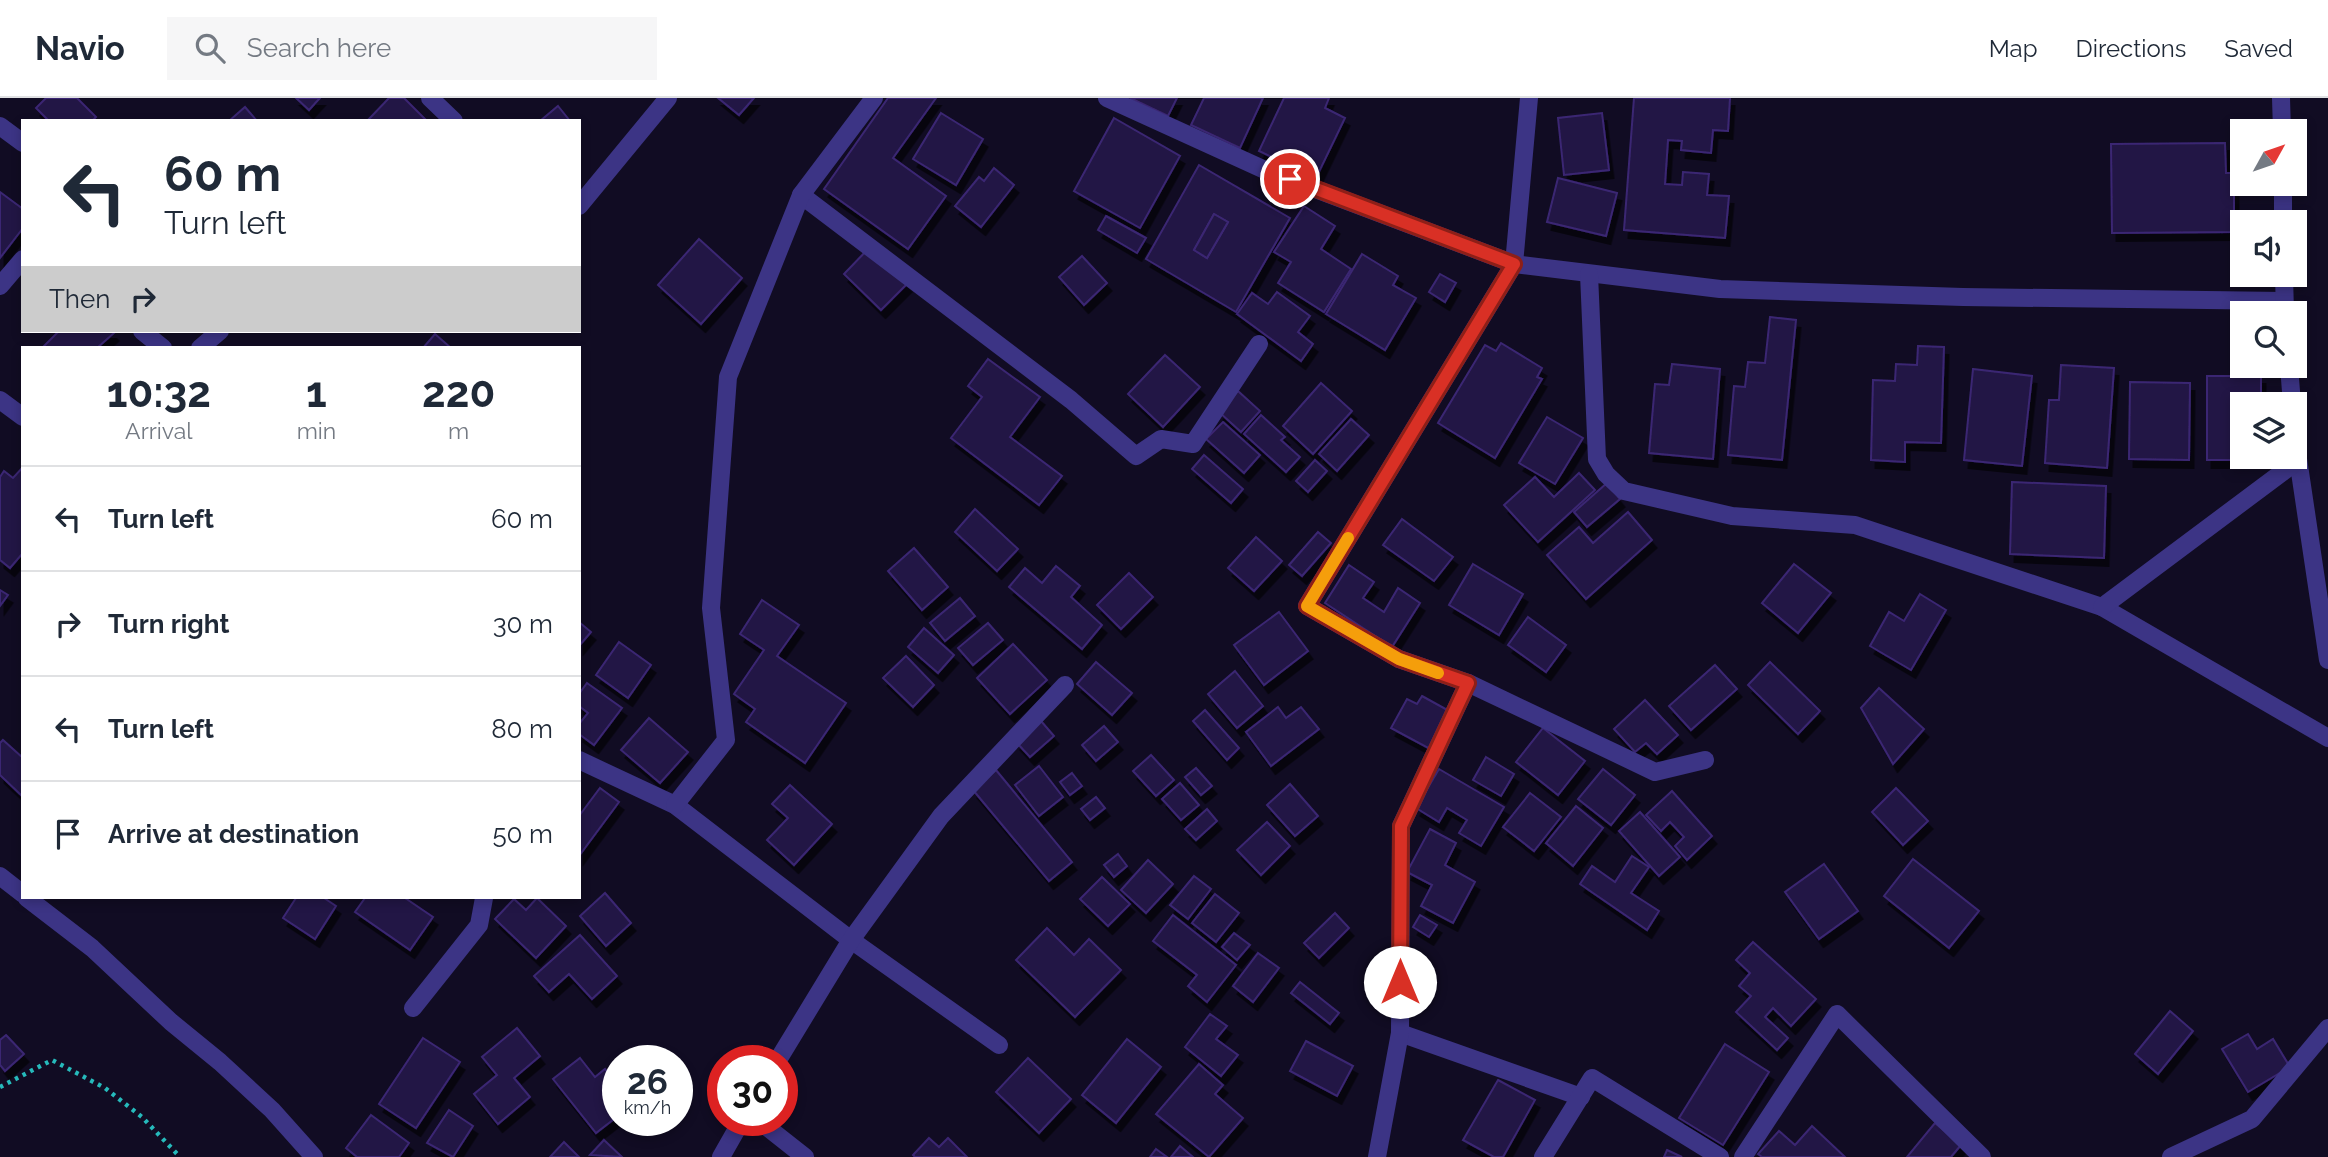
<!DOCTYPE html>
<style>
:root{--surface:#fff;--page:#f6f6f7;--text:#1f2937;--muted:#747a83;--line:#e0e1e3}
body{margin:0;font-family:Raleway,sans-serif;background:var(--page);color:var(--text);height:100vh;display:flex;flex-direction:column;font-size:26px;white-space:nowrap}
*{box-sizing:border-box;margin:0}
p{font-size:23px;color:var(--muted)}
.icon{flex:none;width:38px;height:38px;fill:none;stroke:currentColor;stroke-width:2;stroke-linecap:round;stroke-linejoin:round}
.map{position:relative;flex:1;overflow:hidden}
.panel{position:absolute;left:21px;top:248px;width:560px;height:553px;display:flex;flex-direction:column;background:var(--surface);border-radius:0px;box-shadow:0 4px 10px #0003}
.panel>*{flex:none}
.banner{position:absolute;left:21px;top:21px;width:560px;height:214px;border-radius:0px;box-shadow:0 4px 10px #0003;background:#fff;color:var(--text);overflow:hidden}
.needle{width:46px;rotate:50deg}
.tools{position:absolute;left:2230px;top:21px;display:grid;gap:14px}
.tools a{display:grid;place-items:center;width:77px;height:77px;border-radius:0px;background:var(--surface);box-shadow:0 4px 10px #0003;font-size:35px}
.speed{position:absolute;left:602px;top:947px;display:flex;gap:14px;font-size:35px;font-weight:700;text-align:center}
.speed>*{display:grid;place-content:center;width:91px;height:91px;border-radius:50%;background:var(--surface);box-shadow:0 4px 10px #0003;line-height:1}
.speed small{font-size:18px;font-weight:400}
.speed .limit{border:10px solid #d22;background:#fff;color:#111}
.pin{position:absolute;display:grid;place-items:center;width:60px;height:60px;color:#fff;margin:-30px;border:4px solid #fff;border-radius:50%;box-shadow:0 2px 7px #0007}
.me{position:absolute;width:77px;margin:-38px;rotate:0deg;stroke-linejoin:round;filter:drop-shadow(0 0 5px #0008)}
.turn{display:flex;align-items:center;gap:24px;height:147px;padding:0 28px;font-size:32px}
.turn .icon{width:91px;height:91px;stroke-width:2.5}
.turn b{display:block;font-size:49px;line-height:60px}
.then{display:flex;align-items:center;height:66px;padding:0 28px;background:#0003;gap:14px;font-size:26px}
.eta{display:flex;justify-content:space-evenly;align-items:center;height:119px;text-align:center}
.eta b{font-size:42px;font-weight:700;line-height:49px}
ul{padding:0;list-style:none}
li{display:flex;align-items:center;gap:21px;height:105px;padding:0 28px;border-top:2px solid var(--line)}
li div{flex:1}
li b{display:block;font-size:26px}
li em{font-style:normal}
header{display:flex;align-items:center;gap:42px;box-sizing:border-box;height:98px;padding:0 35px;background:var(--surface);border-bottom:2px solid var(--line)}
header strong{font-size:33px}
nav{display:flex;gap:38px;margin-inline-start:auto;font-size:24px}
.search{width:490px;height:63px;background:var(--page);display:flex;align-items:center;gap:18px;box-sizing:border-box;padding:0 24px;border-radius:0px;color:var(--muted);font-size:26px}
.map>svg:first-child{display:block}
.building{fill:#231745;stroke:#3b2773;stroke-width:2;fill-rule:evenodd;filter:url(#shadow)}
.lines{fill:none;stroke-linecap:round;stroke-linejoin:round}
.path{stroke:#26babb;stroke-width:4.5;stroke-dasharray:3.5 5;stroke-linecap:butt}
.street{stroke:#3c3485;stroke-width:18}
.route-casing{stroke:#8d1f18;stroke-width:18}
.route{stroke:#d93025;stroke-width:12}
.slow{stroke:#f59e0b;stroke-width:12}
</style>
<header>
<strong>Navio</strong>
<div class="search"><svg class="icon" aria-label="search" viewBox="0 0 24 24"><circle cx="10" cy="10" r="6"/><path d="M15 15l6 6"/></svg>Search here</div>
<nav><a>Map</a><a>Directions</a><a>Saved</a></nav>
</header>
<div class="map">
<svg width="2328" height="1059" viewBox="0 0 2328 1059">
<defs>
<filter id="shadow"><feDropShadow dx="4.5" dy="8" stdDeviation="0" flood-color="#0009"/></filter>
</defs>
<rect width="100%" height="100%" fill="#110c23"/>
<g class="building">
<polygon points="46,0 77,0 96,19 92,23 49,23 36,10"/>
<polygon points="296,0 320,0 309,12"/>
<polygon points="389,0 404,0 427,23 367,23"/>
<polygon points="718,0 754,0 739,17"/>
<polygon points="888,0 936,0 893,60 946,98 908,151 824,91"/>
<polygon points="1130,0 1177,0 1168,18"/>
<polygon points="1204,0 1263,0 1240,50 1191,27"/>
<polygon points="1284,0 1329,0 1325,10 1345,20 1316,80 1259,53"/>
<polygon points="1634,0 1730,0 1728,33 1713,32 1711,55 1681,52 1682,43 1668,42 1665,86 1682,87 1683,74 1709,76 1707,97 1729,98 1725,140 1624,132"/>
<polygon points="558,8 570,23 540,23"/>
<polygon points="245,9 257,23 229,23"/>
<polygon points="941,15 983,41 956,87 913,61"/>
<polygon points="1602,15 1609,72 1564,77 1558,20"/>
<polygon points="1114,20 1180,58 1140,130 1074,93"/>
<polygon points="2225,45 2226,75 2234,75 2234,134 2112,135 2111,46"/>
<path d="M1199,67L1290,120L1236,214L1146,161ZM1214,116L1228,124L1207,160L1194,152Z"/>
<polygon points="994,70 1014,87 981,129 955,108 979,79 984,83"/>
<polygon points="1558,80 1617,95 1606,138 1547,124"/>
<polygon points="0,94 23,111 23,130 0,160"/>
<polygon points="1304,108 1335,128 1321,151 1351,171 1324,214 1278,185 1291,164 1274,154"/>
<polygon points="1214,116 1228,124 1207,160 1194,152"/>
<polygon points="1106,118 1146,140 1137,155 1098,132"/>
<polygon points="699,141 742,180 701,226 658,187"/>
<polygon points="869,150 907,186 881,212 844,176"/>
<polygon points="1362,156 1398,178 1393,187 1416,200 1385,252 1326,216"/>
<polygon points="1082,158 1107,185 1084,207 1059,179"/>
<polygon points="1440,176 1456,185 1445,204 1429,194"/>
<polygon points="1277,194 1310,218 1298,234 1313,246 1301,263 1237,216 1252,195 1268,206"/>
<polygon points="1770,219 1796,222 1782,362 1728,357 1734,288 1745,289 1748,264 1765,265"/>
<polygon points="59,233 112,233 114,235 97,250 42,250"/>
<polygon points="435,236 451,250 423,250"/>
<polygon points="1501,245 1542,270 1537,279 1542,281 1495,360 1438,325 1485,247 1496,253"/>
<polygon points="1918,248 1944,249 1941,345 1905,344 1905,364 1871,362 1873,282 1895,283 1896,266 1917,267"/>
<polygon points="1165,257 1200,289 1163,329 1128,296"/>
<polygon points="988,261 1040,299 1010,339 1062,378 1039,407 951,340 982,299 968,288"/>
<polygon points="1672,266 1720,271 1713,361 1649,355 1655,286 1669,287"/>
<polygon points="2061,267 2114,270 2107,370 2045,365 2049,302 2059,302"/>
<polygon points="1973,271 2032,278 2022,368 1964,362"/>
<polygon points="2207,278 2261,278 2261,306 2242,306 2242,359 2261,359 2261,362 2207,362"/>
<polygon points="2130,284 2190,285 2189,362 2129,361"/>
<polygon points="1321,285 1352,313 1313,356 1283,328"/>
<polygon points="1238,293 1260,313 1241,334 1219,314"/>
<polygon points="1261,317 1285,339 1281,342 1300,359 1286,374 1244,336"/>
<polygon points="1547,319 1583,340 1555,386 1519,365"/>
<polygon points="1351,321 1369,337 1337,373 1319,356"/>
<polygon points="1223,324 1260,357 1244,375 1206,341"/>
<polygon points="1204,357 1243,391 1231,405 1192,371"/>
<polygon points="1315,362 1327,373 1308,394 1296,383"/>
<polygon points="23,369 23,455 10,470 0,462 0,379 4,373 13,380"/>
<polygon points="1579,375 1595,392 1538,444 1504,407 1535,379 1554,399"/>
<polygon points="2012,384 2106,388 2104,460 2010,456"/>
<polygon points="1607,385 1620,401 1587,429 1574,414"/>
<polygon points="975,411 1018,451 997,473 955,434"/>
<polygon points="1628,414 1652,442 1586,501 1547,457 1579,429 1593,445"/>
<polygon points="1402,421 1453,459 1434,483 1383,447"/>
<polygon points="1318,434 1331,445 1302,478 1289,467"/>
<polygon points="1256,439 1282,463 1254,493 1228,470"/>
<polygon points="914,450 948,489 922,512 888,473"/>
<polygon points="1473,466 1523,496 1499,537 1449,507"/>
<polygon points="1794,466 1831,495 1798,535 1762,505"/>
<polygon points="1349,467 1374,484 1363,500 1384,514 1398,490 1420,505 1392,549 1325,505"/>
<polygon points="1056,468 1080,488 1071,499 1102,527 1082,551 1009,489 1025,470 1042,485"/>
<polygon points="1129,475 1153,499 1121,531 1097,507"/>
<polygon points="0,492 8,497 0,508"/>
<polygon points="1920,496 1946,512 1911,572 1870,548 1889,514 1904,523"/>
<polygon points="960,500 975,518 945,543 930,525"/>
<polygon points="762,502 799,527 777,558 846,605 805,665 746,624 755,611 734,596 764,552 740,536"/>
<polygon points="1279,514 1308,553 1264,587 1234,547"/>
<polygon points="1528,519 1566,547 1546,574 1508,547"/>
<polygon points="579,524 591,534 579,548"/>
<polygon points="988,525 1003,542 973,567 958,550"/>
<polygon points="924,530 954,557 938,575 908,549"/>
<polygon points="619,544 651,567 628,600 596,577"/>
<polygon points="1013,546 1047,582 1010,616 977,580"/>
<polygon points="906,558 934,587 913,609 883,580"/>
<polygon points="1096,564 1132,595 1112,617 1077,586"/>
<polygon points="1770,564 1820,613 1798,636 1748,587"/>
<polygon points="1715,567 1737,591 1691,632 1669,608"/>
<polygon points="1235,573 1263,608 1237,630 1208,596"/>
<polygon points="587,585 622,610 594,647 579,636 579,626 588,615 579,608 579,596"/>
<polygon points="1879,590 1924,631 1893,666 1861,610"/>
<polygon points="1422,598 1451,614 1430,651 1391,630 1407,601 1417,606"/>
<polygon points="1645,602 1678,637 1657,656 1646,645 1635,654 1614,631"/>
<polygon points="1278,609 1286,620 1301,609 1319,631 1271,668 1246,634"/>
<polygon points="1205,612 1239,650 1227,662 1193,623"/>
<polygon points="649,620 688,654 660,685 621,652"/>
<polygon points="1041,623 1054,638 1030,659 1016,644"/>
<polygon points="1104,628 1118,644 1096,663 1082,647"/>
<polygon points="1543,630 1585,663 1558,697 1516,664"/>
<polygon points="3,642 23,660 23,699 0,677 0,645"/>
<polygon points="1151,657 1174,682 1156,698 1133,673"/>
<polygon points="1486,659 1514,676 1501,698 1473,682"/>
<polygon points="1039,668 1063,699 1039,718 1015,687"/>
<polygon points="1196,670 1212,688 1201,697 1185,679"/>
<polygon points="1439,671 1504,709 1481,748 1459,735 1467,722 1447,710 1439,724 1416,710"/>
<polygon points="1603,671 1635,697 1611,727 1578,701"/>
<polygon points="996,672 1072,764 1049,783 973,692"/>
<polygon points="1072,675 1082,688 1070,697 1060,684"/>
<polygon points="1180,685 1199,707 1181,722 1162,701"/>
<polygon points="1290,686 1318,718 1295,738 1267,707"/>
<polygon points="790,687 832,726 794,767 767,742 788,720 772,706"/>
<polygon points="600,690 619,704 579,758 579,718"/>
<polygon points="1896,690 1928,723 1903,747 1872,714"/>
<polygon points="1672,693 1712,738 1687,762 1675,748 1684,739 1670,724 1661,733 1646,717"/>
<polygon points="1530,695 1561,719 1534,753 1503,729"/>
<polygon points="1096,699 1105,710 1090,722 1081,711"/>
<polygon points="1576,708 1603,730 1573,768 1546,745"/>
<polygon points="1207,711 1217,723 1196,742 1185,731"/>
<polygon points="1640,714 1680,759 1659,778 1619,733"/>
<polygon points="1267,724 1290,748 1261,777 1237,752"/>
<polygon points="1430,731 1456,745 1445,767 1475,784 1453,825 1421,808 1432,787 1407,774"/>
<polygon points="1118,756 1127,768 1114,779 1104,767"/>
<polygon points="1632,758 1649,769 1631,795 1659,813 1647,832 1580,786 1592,768 1615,784"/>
<polygon points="1913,761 1979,813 1949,850 1884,798"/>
<polygon points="1148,762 1173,786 1146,815 1121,792"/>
<polygon points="1824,766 1858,813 1819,841 1785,794"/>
<polygon points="1194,778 1211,791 1188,821 1170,807"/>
<polygon points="1102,779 1130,806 1108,828 1080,801"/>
<polygon points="605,795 631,825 606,848 580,818"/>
<polygon points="1215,796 1239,815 1216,844 1192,825"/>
<polygon points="296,800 324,800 336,808 315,841 283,820"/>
<polygon points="365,800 405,800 433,819 410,852 355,814"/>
<polygon points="537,800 566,828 536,860 495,821 514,801 526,812"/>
<polygon points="1335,815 1349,830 1319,860 1304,845"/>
<polygon points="1173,817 1236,867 1207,904 1188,888 1197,877 1153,843"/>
<polygon points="1420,817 1437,827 1429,839 1413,829"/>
<polygon points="1047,830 1074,857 1089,841 1121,872 1075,919 1016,862"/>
<polygon points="1234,835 1250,847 1237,862 1222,849"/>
<polygon points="580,837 617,878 592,901 569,876 549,894 534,878"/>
<polygon points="1753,844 1816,901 1791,928 1773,910 1765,919 1788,940 1777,952 1736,914 1751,898 1739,888 1750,875 1736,862"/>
<polygon points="1258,855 1279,870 1253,904 1233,888"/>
<polygon points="1300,884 1339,915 1330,926 1291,895"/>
<polygon points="2170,913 2193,933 2158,976 2135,956"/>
<polygon points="1210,916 1227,928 1216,941 1238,957 1221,978 1185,949"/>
<polygon points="517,930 540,958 514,980 530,999 498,1026 474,996 497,977 482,959"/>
<polygon points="2248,936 2257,951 2273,941 2290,969 2248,994 2222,951"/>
<polygon points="6,937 24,956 5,973 0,967 0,942"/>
<polygon points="423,940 460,964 416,1030 379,1006"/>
<polygon points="1127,941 1161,969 1116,1025 1082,997"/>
<polygon points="1306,943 1353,968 1337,998 1290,973"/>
<polygon points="1725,946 1769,974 1723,1047 1679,1020"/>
<polygon points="580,960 595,979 605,971 618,987 618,1018 596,1035 553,981"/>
<polygon points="1028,960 1071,1001 1039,1035 996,994"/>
<polygon points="1199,966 1223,987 1215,996 1243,1020 1209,1059 1156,1016"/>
<polygon points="1498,982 1535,1002 1503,1059 1494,1059 1463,1042"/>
<polygon points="449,1012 473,1028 453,1059 427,1045"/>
<polygon points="371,1017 409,1045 399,1059 357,1059 346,1050"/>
<polygon points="1935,1025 1961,1047 1951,1059 1907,1059"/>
<polygon points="1812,1028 1845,1059 1762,1059 1758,1056 1779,1033 1795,1047"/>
<polygon points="929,1040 939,1049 948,1040 967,1059 915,1059 913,1057"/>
<polygon points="604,1042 622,1059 590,1057"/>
<polygon points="564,1044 579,1059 550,1059"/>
<polygon points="1180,1048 1193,1059 1171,1059"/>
<polygon points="1156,1051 1167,1059 1150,1059"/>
<polygon points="1667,1052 1682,1059 1664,1059"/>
</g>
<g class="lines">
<polyline class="path" points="0,989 52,962 105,990 142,1019 180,1059"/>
<g class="street">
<polyline points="430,0 454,23"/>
<polyline points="1107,0 1265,72 1514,166 1720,191 1963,199 2284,203"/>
<polyline points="2281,0 2282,33"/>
<polyline points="0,28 23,45"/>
<polyline points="2283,86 2283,124"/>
<polyline points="801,97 1071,302 1136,358 1161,341 1193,346 1259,246"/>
<polyline points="579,108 668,0"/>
<polyline points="1589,176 1597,361 1606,376 1624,393 1732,418 1855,427 2102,509 2328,640"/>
<polyline points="2284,177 2285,215"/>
<polyline points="0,188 23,161"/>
<polyline points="142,233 163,250"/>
<polyline points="200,250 220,233"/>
<polyline points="2289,268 2292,306"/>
<polyline points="0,302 23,319"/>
<polyline points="2294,334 2328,562"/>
<polyline points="2102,509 2296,364"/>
<polyline points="1468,585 1655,674 1705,662"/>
<polyline points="579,662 675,707 851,842 999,947"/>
<polyline points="675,707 726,642 711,510 728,279 801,97 874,0"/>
<polyline points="0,778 23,796"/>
<polyline points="27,800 92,850 171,924 220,964 272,1012 314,1059"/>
<polyline points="413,910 479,827 484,800"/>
<polyline points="1400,935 1581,999"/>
<polyline points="778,962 851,842 941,718 1065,587"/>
<polyline points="758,1022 805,1059"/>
<polyline points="721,1059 742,1022"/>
<polyline points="1377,1059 1400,935 1401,728 1468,585 1399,561 1307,508 1514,166 1529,0"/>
<polyline points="1543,1059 1592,980 1720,1059"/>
<polyline points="1743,1059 1837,916 1982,1059"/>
<polyline points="2171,1059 2252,1021 2328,930"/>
</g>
</g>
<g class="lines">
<defs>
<polyline id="route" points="1290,81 1514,166 1307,508 1399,561 1468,585 1401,728 1400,884"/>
</defs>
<use href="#route" class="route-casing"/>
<use href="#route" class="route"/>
<polyline class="slow" points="1348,440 1307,508 1399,561 1438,575"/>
</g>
</svg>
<div class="tools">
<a><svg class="needle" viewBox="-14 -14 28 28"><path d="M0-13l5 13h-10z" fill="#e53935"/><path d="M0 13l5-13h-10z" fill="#747a83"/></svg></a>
<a><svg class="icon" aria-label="sound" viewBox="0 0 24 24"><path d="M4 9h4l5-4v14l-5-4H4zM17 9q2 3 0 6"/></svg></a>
<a><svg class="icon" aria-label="search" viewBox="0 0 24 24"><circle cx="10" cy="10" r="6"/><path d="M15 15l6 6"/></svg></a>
<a><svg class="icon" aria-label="layers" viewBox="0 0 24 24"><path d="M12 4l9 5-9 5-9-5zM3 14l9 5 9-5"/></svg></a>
</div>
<div class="speed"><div>26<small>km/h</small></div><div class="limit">30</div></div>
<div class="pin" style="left:1290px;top:81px;background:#d93025"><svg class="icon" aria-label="arrive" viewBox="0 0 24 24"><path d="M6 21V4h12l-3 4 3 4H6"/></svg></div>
<svg class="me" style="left:1400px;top:884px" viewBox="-20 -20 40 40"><circle r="19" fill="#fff"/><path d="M0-13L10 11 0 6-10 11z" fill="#d93025"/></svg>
<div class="banner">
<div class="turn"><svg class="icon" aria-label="left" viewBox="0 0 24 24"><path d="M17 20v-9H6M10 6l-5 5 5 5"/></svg><div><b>60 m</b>Turn left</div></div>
<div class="then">Then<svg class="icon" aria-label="right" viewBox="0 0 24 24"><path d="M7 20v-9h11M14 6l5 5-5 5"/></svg></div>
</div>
<section class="panel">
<div class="eta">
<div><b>10:32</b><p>Arrival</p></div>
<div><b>1</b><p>min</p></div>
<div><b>220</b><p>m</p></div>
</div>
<ul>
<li><svg class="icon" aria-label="left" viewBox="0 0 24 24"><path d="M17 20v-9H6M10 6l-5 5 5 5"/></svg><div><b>Turn left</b></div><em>60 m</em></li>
<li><svg class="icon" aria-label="right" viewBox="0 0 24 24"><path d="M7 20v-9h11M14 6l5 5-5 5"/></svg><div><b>Turn right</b></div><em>30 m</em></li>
<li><svg class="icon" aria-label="left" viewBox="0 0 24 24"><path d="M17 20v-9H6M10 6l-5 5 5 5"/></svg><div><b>Turn left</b></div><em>80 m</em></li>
<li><svg class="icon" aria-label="arrive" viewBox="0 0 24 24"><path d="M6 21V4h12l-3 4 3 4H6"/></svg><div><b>Arrive at destination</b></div><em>50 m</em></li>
</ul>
</section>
</div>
